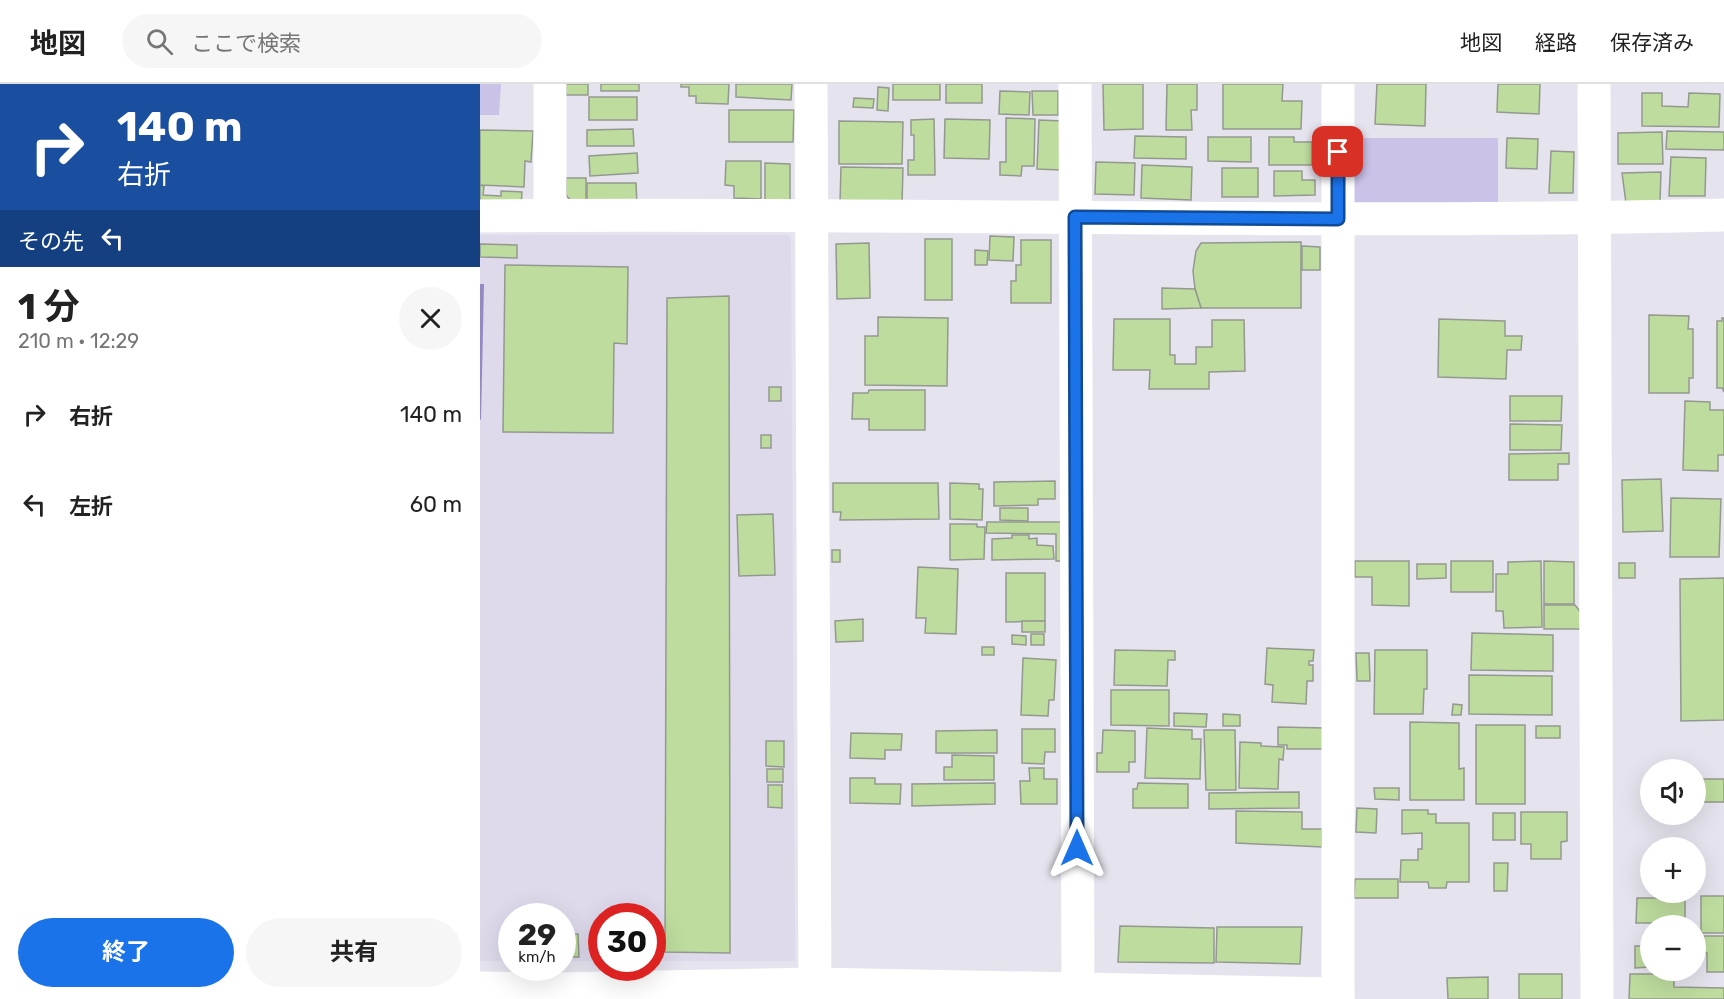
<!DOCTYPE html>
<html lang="ja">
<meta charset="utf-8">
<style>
:root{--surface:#fff;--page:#f6f6f6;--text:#222;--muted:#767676;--line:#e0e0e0;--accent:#1a73e8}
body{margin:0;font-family:Rubik,"Noto Sans JP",sans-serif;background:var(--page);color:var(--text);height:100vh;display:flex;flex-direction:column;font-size:22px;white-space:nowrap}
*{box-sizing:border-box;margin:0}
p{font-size:20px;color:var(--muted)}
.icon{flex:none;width:33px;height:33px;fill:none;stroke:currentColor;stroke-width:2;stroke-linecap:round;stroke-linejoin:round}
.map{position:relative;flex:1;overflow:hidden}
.side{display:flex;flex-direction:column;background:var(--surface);width:480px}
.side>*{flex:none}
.hud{background:#1a4fa0;color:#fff;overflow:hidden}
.controls{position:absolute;left:1160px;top:675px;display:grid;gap:12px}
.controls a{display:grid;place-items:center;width:66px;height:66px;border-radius:50%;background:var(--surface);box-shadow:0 6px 24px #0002;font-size:30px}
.speed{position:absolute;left:18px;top:819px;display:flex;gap:12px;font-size:30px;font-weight:700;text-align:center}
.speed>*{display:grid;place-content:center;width:78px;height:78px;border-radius:50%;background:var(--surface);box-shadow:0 6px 24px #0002;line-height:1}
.speed small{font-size:15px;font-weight:400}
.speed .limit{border:9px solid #d22;background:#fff;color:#111}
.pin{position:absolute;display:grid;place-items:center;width:51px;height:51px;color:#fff;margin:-26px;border-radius:12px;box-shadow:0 3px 9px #0006}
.me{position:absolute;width:66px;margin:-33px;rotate:0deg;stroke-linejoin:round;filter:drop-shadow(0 0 4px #0008)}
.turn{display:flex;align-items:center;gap:21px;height:126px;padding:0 18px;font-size:27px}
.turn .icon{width:78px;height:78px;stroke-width:2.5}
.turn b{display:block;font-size:42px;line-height:51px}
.then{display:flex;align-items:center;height:57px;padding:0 18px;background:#0003;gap:12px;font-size:22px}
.round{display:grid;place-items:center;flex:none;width:63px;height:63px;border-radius:32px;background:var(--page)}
.overview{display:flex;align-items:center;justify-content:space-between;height:102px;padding:0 18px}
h1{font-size:36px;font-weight:700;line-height:45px}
.action{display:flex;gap:12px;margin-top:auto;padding:12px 18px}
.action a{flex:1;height:69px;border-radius:36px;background:var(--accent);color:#fff;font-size:24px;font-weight:700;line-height:69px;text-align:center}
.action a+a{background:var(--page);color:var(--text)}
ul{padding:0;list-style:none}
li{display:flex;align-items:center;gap:18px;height:90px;padding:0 18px}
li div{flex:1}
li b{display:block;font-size:22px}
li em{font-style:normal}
header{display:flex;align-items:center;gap:36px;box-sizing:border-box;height:84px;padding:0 30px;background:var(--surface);border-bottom:2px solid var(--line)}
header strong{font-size:28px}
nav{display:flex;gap:33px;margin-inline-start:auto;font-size:21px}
.search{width:420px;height:54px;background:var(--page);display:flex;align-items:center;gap:15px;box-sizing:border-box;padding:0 21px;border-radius:33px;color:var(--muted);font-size:22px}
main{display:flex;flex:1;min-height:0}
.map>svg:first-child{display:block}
.built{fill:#dedaec}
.green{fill:#cbc2e8}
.water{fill:#9788c3}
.building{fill:#bedc9e;stroke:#94998f;stroke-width:1.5}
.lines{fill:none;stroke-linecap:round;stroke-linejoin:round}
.minor{stroke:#fff;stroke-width:33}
.route-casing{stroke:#114b97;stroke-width:15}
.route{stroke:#1a73e8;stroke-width:10}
</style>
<header>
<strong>地図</strong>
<div class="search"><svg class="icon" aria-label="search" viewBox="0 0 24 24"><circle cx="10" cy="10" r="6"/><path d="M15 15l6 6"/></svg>ここで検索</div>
<nav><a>地図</a><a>経路</a><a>保存済み</a></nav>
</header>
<main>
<section class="side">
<div class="hud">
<div class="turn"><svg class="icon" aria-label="right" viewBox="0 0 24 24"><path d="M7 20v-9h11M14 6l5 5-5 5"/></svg><div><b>140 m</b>右折</div></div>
<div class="then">その先<svg class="icon" aria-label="left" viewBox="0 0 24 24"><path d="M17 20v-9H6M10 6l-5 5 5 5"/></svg></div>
</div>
<div class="overview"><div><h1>1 分</h1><p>210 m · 12:29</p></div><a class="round"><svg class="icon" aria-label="close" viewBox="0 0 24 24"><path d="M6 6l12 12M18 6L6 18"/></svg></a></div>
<ul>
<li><svg class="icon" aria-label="right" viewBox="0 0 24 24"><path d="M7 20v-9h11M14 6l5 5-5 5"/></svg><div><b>右折</b></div><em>140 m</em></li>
<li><svg class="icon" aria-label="left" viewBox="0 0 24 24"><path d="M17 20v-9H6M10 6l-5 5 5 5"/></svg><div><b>左折</b></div><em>60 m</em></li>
</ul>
<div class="action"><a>終了</a><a>共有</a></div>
</section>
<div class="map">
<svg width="1244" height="915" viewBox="0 0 1244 915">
<rect width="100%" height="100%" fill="#e5e3ed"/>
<polygon class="built" points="0,151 307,151 311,155 315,877 173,877 172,832 122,832 121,877 83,877 82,832 32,832 31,877 0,877"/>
<g class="green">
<polygon points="0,0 21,0 19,31 0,31"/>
<polygon points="870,54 1018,54 1018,120 867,121"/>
</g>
<polygon class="water" points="0,200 4,200 1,336 0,335"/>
<g class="building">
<rect x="86" y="0" width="22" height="11"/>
<rect x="121" y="0" width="38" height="7"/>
<polygon points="201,0 249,0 248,20 216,19 216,12 209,12 209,3 201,3"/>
<polygon points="256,0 312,0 311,16 256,13"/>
<rect x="413" y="0" width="47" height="16"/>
<rect x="466" y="0" width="36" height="19"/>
<polygon points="623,0 663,0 663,45 624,46"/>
<polygon points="687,0 717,0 717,26 711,26 712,46 686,46"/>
<polygon points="743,0 803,0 802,17 822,17 821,45 743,45"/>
<polygon points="897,0 946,0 945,42 895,40"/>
<polygon points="1018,0 1060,0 1059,30 1017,28"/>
<polygon points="398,3 409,4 408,27 397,26"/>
<polygon points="520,7 550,8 549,31 519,30"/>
<polygon points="552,7 578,7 578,31 553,31"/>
<polygon points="1162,9 1182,9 1182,22 1208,23 1209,9 1240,10 1239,43 1162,42"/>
<rect x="109" y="13" width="48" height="23"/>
<polygon points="374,14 394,15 393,24 373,23"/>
<polygon points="249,26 314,26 313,58 249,58"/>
<polygon points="526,34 555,35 554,82 542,82 541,92 520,91 520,78 526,78"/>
<polygon points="454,35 455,91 428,91 428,76 434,76 434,51 431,51 431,36"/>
<polygon points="465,35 510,36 509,75 464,74"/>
<polygon points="559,36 583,37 581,86 557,85"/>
<polygon points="359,37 423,38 422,80 359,80"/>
<polygon points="153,45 154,62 107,62 107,46"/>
<polygon points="0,46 53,47 51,78 45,77 44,103 0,101"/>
<polygon points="1187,47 1244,48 1244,66 1186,65"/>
<polygon points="1182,48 1183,80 1138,80 1138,49"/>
<polygon points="655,52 706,53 706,75 654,74"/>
<polygon points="728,53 771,53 771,78 728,77"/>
<polygon points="789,53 814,53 814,58 832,58 832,81 789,81"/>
<polygon points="1027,54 1058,55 1057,85 1026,84"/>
<polygon points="1071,67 1094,68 1093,109 1069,109"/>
<polygon points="157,69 158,89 110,92 109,72"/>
<polygon points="1191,73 1226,74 1225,112 1189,112"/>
<polygon points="246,77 281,77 281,115 254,114 254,102 245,101"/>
<polygon points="616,78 655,79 654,111 615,110"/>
<polygon points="285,79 310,80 310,120 285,120"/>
<polygon points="662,81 712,83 711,116 661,114"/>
<polygon points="361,83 423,84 422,119 360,119"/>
<rect x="742" y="84" width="36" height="29"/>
<polygon points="794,87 822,87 822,96 835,96 835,111 794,112"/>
<polygon points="1181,88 1180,118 1146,119 1142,89"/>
<polygon points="86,94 106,94 106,120 94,120 86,111"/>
<polygon points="107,99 156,99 157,120 107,121"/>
<polygon points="0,101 4,102 3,111 21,112 21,107 42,108 41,121 0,120"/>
<polygon points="510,152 534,153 533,177 509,176"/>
<rect x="445" y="155" width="27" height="61"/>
<polygon points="541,156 571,156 571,219 531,219 531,197 536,197 536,181 541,181"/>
<polygon points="821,158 821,224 721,224 715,205 713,187 716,167 721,159"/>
<polygon points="389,159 390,214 357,215 356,160"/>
<polygon points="0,160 37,161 37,174 0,173"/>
<polygon points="822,162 840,163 840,186 822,186"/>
<polygon points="495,166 508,167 507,181 495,181"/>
<polygon points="25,181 148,183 147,260 134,259 133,349 23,348"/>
<polygon points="682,204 715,205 721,224 682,225"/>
<polygon points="249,212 250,869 185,868 187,214"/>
<polygon points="1169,231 1209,232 1208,245 1213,245 1213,294 1209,294 1209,309 1169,309"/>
<polygon points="398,233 468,234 467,302 385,301 385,252 398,252"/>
<polygon points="1242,234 1244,234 1244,308 1242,304 1237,304 1237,237 1242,237"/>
<polygon points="634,235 690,235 690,271 695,271 695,280 716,280 716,263 732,263 732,236 764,236 765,287 729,288 729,305 669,305 670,286 633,286"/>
<polygon points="959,235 1025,237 1025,252 1042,252 1041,266 1027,266 1026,295 958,293"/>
<rect x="289" y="303" width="12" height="14"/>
<polygon points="389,306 445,306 445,346 389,346 389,335 372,335 373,309 388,309"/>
<polygon points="1030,312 1082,312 1081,337 1030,337"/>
<polygon points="1205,317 1230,318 1230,326 1244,326 1244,371 1238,371 1238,387 1203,386"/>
<polygon points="1030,340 1082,341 1081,366 1030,366"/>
<rect x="281" y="351" width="10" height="13"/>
<polygon points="1089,369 1089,380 1078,380 1078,396 1029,396 1029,370"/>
<polygon points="1181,395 1183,447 1143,448 1142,396"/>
<polygon points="575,397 575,415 558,415 558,421 514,422 514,398"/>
<polygon points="353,399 458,399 459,435 360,436 361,428 353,428"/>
<polygon points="470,399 499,400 499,405 503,405 502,436 470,435"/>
<polygon points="1191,414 1241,415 1239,473 1190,473"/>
<polygon points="520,424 548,424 548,437 520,436"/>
<polygon points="293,430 295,491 259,492 257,431"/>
<polygon points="507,438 582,438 582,477 576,477 576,450 506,449"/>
<polygon points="470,440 497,440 497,443 505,443 504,475 470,476"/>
<polygon points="532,451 549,451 549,455 557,454 557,461 573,462 574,475 512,476 512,455 532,454"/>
<rect x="352" y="466" width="8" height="12"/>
<polygon points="875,477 929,477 929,522 892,521 892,493 875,493"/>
<rect x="971" y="477" width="42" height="31"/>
<polygon points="1061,477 1062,543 1024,544 1023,527 1016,527 1016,490 1028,490 1028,478"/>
<polygon points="1064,477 1094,478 1094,520 1064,520"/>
<rect x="1139" y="479" width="16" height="15"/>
<polygon points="937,480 966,480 966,494 937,495"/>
<polygon points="438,483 478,485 476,550 445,549 446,534 436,534"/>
<polygon points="526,489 565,489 565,537 526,538"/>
<polygon points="1244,494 1244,636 1201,637 1200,495"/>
<polygon points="1064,521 1095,521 1102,530 1102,545 1064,545"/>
<polygon points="383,535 383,557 356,558 355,537"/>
<rect x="542" y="537" width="23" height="11"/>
<polygon points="992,549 1073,551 1073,587 991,586"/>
<rect x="551" y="550" width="13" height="11"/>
<polygon points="532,551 546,552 546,561 532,560"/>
<rect x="502" y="563" width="12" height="8"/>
<polygon points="787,564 834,566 833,577 829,577 829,581 833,581 833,597 827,597 826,620 792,618 793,601 785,600"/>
<polygon points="635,566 695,567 695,576 688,576 687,602 634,601"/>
<polygon points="895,566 947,566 947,605 944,605 943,630 894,630"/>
<polygon points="876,569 889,569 890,597 877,597"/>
<polygon points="543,574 576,576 574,616 569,616 568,632 541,631"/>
<polygon points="989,591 1072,592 1072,631 989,630"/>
<polygon points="631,606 689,606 689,642 631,641"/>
<polygon points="973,620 982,621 981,631 972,631"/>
<polygon points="694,629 727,630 726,643 694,642"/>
<polygon points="743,630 760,631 760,642 743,642"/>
<polygon points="930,638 979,639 979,685 984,684 984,716 930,716"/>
<rect x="996" y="641" width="49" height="79"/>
<rect x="1056" y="642" width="24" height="12"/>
<polygon points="798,643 844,644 843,665 807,665 807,661 798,661"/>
<polygon points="667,644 712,646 712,655 721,655 720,695 665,694"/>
<polygon points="542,645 575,645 575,668 565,668 564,680 542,679"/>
<polygon points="517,646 517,669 456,669 456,647"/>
<polygon points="623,646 655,647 655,678 649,678 649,688 617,688 617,669 622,669"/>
<polygon points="724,646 755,646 756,706 726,706"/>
<polygon points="371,649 422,650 421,666 405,666 405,675 370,674"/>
<polygon points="286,657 304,657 304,683 286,682"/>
<polygon points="760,658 781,659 781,662 804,663 803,676 799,675 798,705 759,704"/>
<polygon points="472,671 514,672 514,696 464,696 464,683 472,683"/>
<polygon points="549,684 564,684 564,695 577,695 577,720 541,720 540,697 550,697"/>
<rect x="287" y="685" width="16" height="13"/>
<polygon points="370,694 395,694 395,700 421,700 420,720 370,719"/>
<rect x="1215" y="695" width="29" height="23"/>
<polygon points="515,699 515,720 432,722 432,700"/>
<polygon points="658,699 708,700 708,724 653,724 653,705 657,705"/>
<polygon points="288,701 302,701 302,724 288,723"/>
<polygon points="894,704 919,704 919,716 895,715"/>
<polygon points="819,708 819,724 729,725 729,709"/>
<polygon points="877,724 897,725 896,749 876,748"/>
<polygon points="922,726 948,726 948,730 956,730 956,739 989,739 989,798 967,798 966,804 949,804 948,798 920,798 921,776 938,776 938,765 942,765 942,749 922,750"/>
<polygon points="756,727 822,728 822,745 842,745 842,763 756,759"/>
<polygon points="1041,728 1087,728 1087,757 1081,758 1081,775 1051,775 1051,760 1041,760"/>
<rect x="1013" y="729" width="22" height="27"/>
<polygon points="1014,779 1028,779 1027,807 1014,807"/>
<polygon points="875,795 918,795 918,814 874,814"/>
<rect x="1221" y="812" width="23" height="37"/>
<polygon points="1157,814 1205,814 1205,839 1156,839"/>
<polygon points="640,842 734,844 734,879 638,878"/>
<polygon points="737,843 822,843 820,880 736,878"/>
<polygon points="82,850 98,850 99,873 82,873"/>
<polygon points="1223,852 1244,852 1244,888 1227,888 1227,869 1223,869"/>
<rect x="26" y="856" width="6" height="18"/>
<polygon points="1155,862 1170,862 1170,883 1155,884"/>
<rect x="1039" y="890" width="43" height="25"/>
<polygon points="1150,890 1194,890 1194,903 1244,904 1244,915 1149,915"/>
<polygon points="1008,893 1008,915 968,915 967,894"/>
</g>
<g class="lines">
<g class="minor">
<polyline points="331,0 335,915"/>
<polyline points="595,0 598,906"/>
<polyline points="1114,0 1117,915"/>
<polyline points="70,131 70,0"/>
<path d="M0,132C415,128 829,141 1244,131"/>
<polyline points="0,904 76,905 335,900 858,910"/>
<polyline points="858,915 858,0"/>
</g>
</g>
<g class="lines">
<defs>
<polyline id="route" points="597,764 595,133 858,135 858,68"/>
</defs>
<use href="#route" class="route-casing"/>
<use href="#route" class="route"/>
</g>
</svg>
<div class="controls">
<a><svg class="icon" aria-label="sound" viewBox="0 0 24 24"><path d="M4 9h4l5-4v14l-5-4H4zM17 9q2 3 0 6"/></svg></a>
<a>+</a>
<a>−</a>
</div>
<div class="speed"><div>29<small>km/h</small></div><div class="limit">30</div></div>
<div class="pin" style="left:858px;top:68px;background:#d93025"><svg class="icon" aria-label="arrive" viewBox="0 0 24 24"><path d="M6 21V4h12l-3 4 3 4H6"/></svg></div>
<svg class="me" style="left:597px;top:764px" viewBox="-20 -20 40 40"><path d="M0-17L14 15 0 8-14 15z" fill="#1a73e8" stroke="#fff" stroke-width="4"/></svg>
</div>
</main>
